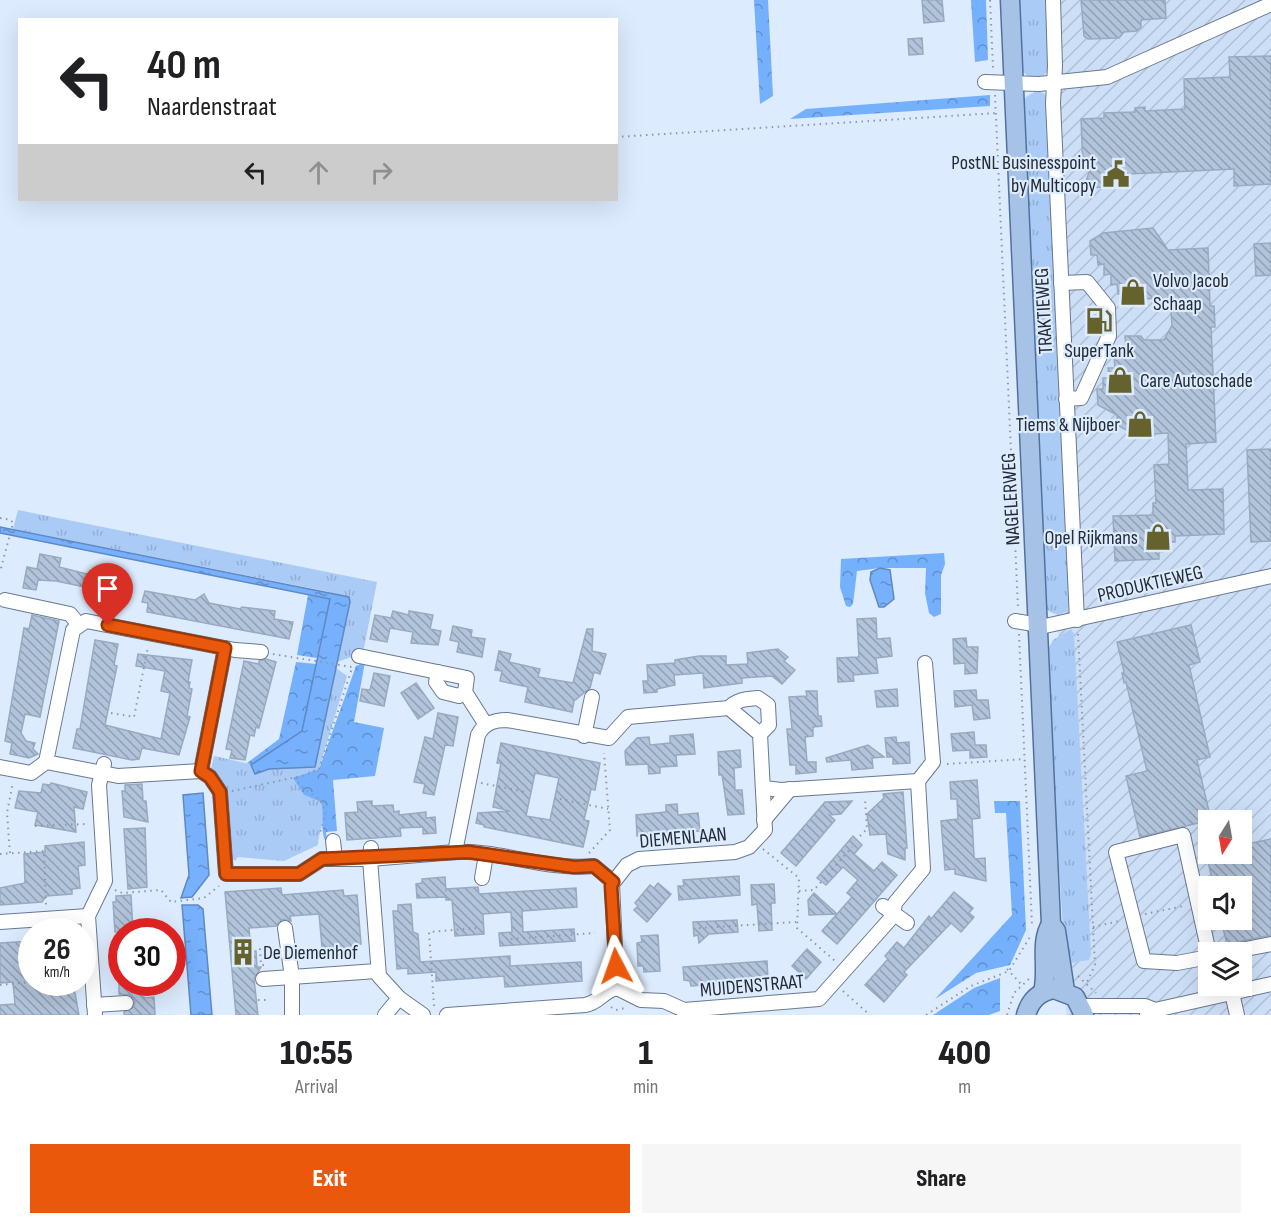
<!DOCTYPE html>
<style>
:root{--surface:#fff;--page:#f6f6f6;--text:#202124;--muted:#757577;--accent:#ea580c}
body{margin:0;font-family:"Sofia Sans Condensed",sans-serif;background:var(--page);color:var(--text);height:100vh;display:flex;flex-direction:column;font-size:22px;white-space:nowrap}
*{box-sizing:border-box;margin:0}
p{font-size:20px;color:var(--muted)}
.icon{flex:none;width:33px;height:33px;fill:none;stroke:currentColor;stroke-width:2;stroke-linecap:round;stroke-linejoin:round}
.map{position:relative;height:1015px;overflow:hidden}
.sheet{display:flex;flex-direction:column;background:var(--surface);flex:1}
.sheet>*{flex:none}
.hud{position:absolute;left:18px;top:18px;width:600px;height:183px;border-radius:0px;box-shadow:0 6px 24px #0002;background:#fff;color:var(--text);overflow:hidden}
.needle{width:39px;rotate:191deg}
.fabs{position:absolute;left:1198px;top:810px;display:grid;gap:12px}
.fabs a{display:grid;place-items:center;width:54px;height:54px;border-radius:0px;background:var(--surface);box-shadow:0 6px 24px #0002;font-size:30px}
.speed{position:absolute;left:18px;top:918px;display:flex;gap:12px;font-size:30px;font-weight:700;text-align:center}
.speed>*{display:grid;place-content:center;width:78px;height:78px;border-radius:50%;background:var(--surface);box-shadow:0 6px 24px #0002;line-height:1}
.speed small{font-size:15px;font-weight:400}
.speed .limit{border:9px solid #d22;background:#fff;color:#111}
.pin{position:absolute;display:grid;place-items:center;width:51px;height:51px;color:#fff;margin:-62px -26px;border-radius:50% 50% 50% 0;rotate:-45deg;box-shadow:0 0 6px #0007}
.pin .icon{rotate:45deg}
.me{position:absolute;width:66px;margin:-33px;rotate:356deg;stroke-linejoin:round;filter:drop-shadow(0 0 4px #0008)}
.turn{display:flex;align-items:center;gap:21px;height:126px;padding:0 30px;font-size:27px}
.turn .icon{width:78px;height:78px;stroke-width:2.5}
.turn b{display:block;font-size:42px;line-height:51px}
.lanes{display:flex;align-items:center;height:57px;padding:0 30px;background:#0003;justify-content:center;gap:30px;direction:ltr}
.lanes .off{opacity:.35}
.eta{display:flex;justify-content:space-evenly;align-items:center;height:102px;text-align:center}
.eta b{font-size:36px;font-weight:800;line-height:42px}
.primary-button{display:flex;gap:12px;margin-top:auto;padding:12px 30px}
.primary-button a{flex:1;height:69px;border-radius:0px;background:var(--accent);color:#fff;font-size:24px;font-weight:800;line-height:69px;text-align:center}
.primary-button a+a{background:var(--page);color:var(--text)}
.map>svg:first-child{display:block}
.industrial{fill:url(#industrial-furrows);fill-rule:evenodd}
.grass{fill:url(#grass-tufts)}
.forest{fill:url(#forest-crowns)}
.water{fill:url(#water-ripples);stroke:#5e89c1;stroke-width:1.5}
.building{fill:url(#building-back-hatch);stroke:#98aac0;stroke-width:1.5;fill-rule:evenodd}
.lines{fill:none;stroke-linecap:round;stroke-linejoin:round}
.minor-casing{stroke:#69798f;stroke-width:16}
.major-casing{stroke:#52729d;stroke-width:21}
.path{stroke:#8d98a7;stroke-width:2;stroke-dasharray:1.5 4.5;stroke-linecap:butt}
.minor{stroke:#fff;stroke-width:14}
.major{stroke:#a6c2e6;stroke-width:18}
.route-casing{stroke:#983908;stroke-width:15}
.route{stroke:#ea580c;stroke-width:10}
.labels{text-anchor:middle;stroke-width:4.5;stroke-linejoin:round;paint-order:stroke}
.poi-label{font-size:20px;fill:#242b34;stroke:#dcebfe;text-anchor:end}
.street-label{font-size:20px;fill:#242b34;stroke:#dcebfe}
</style>
<div class="map">
<svg width="1271" height="1015" viewBox="0 0 1271 1015">
<defs>
<pattern id="industrial-furrows" width="10" height="10" patternUnits="userSpaceOnUse" patternTransform="scale(1.5)"><rect width="10" height="10" fill="#cddff7"/><path d="M-1 1l2-2M0 10L10 0M9 11l2-2" fill="none" stroke="#b0c0d4"/></pattern>
<pattern id="grass-tufts" width="24" height="20" patternUnits="userSpaceOnUse" patternTransform="scale(1.5)"><rect width="24" height="20" fill="#aacbf6"/><path d="M3 7l-1-3M5 7V3M7 7l1-3M15 17l-1-3M17 17v-4M19 17l1-3" fill="none" stroke="#92aed4"/></pattern>
<pattern id="forest-crowns" width="20" height="18" patternUnits="userSpaceOnUse" patternTransform="scale(1.5)"><rect width="20" height="18" fill="#75b0fc"/><path d="M2 6a3 3 0 1 1 6 0M12 15a3 3 0 1 1 6 0" fill="none" stroke="#608fcd"/></pattern>
<pattern id="water-ripples" width="26" height="14" patternUnits="userSpaceOnUse" patternTransform="scale(1.5)"><rect width="26" height="14" fill="#77b1fd"/><path d="M2 4q2-2 4 0t4 0M15 11q2-2 4 0t4 0" fill="none" stroke="#6190ce"/></pattern>
<pattern id="building-back-hatch" width="6" height="6" patternUnits="userSpaceOnUse" patternTransform="scale(1.5)"><rect width="6" height="6" fill="#b2c4db"/><path d="M-1 5l2 2M0 0l6 6M5-1l2 2" fill="none" stroke="#919fb2"/></pattern>
</defs>
<rect width="100%" height="100%" fill="#dcebfe"/>
<path class="industrial" d="M1046,0H1271V1015H1066ZM1209,820H1242V854H1209ZM1209,886H1242V920H1209ZM1209,952H1242V986H1209Z"/>
<g class="grass">
<path d="M1017,0H1046L1050,66C1046,77 1040,78 1030,78L1022,71Z"/>
<polygon points="1036,91 1044,93 1047,100 1069,605 1068,611 1058,615 1050,612 1044,606 1022,105 1026,97"/>
<polygon points="18,510 377,582 363,653 337,662 350,602 330,592 13,529"/>
<polygon points="1071,629 1074,634 1091,955 1089,960 1065,964 1046,653 1053,640"/>
<path d="M336,668L347,676L319,769L304,795L321,802C327,822 319,828 318,845L284,861L238,857L235,861L229,855L225,786L211,769L214,756L250,764L256,774L268,769L315,767Z"/>
</g>
<g class="forest">
<polygon points="754,0 768,0 773,96 760,104"/>
<polygon points="971,0 986,0 988,60 975,62"/>
<polygon points="990,95 990,106 790,119 806,109"/>
<polygon points="944,553 945,564 941,575 941,614 934,617 929,613 925,593 926,568 880,568 857,571 853,604 850,607 846,606 840,587 841,559"/>
<polygon points="308,595 330,599 317,658 297,655"/>
<polygon points="296,662 316,664 302,731 251,765 247,763 279,739"/>
<path d="M365,662L354,722L384,728L375,776L333,780L337,831L326,832L327,843C319,833 325,816 321,802L304,795L293,778L319,769L356,666Z"/>
<polygon points="994,801 1020,801 1026,930 1010,965 976,973 935,999 1012,915 1006,813 995,813"/>
<polygon points="1000,978 1000,1011 989,1015 933,1015 974,988"/>
</g>
<g class="water">
<polygon points="0,527 349,597 350,602 315,767 269,769 255,774 251,765 302,731 330,599 0,533"/>
<polygon points="880,568 890,570 894,599 884,607 879,607 870,580 871,572"/>
<polygon points="203,793 209,875 192,897 181,898 189,875 183,795"/>
<polygon points="182,905 198,905 203,909 212,1015 191,1015"/>
</g>
<g class="building">
<polygon points="922,0 942,0 944,21 924,23"/>
<polygon points="1081,0 1165,0 1166,18 1141,20 1141,27 1137,31 1124,32 1119,38 1088,39 1084,36"/>
<polygon points="922,38 923,54 909,55 908,39"/>
<polygon points="1271,56 1271,184 1234,186 1234,169 1107,175 1107,187 1084,188 1090,169 1083,167 1081,119 1104,118 1104,113 1135,112 1135,108 1145,107 1145,111 1185,109 1184,79 1230,77 1229,57"/>
<polygon points="1153,228 1168,250 1208,248 1210,306 1214,306 1215,327 1211,327 1216,442 1186,444 1188,490 1223,489 1224,534 1175,536 1175,542 1166,542 1167,551 1159,552 1159,559 1115,561 1113,516 1153,515 1153,503 1156,503 1154,465 1169,464 1168,433 1136,435 1117,425 1117,415 1098,405 1097,389 1103,389 1103,378 1109,378 1108,368 1115,368 1114,357 1121,357 1120,347 1126,346 1125,336 1141,336 1144,340 1164,340 1172,325 1171,312 1162,298 1142,299 1140,304 1124,304 1124,294 1118,294 1117,284 1111,285 1111,274 1104,275 1104,264 1098,265 1097,255 1091,255 1090,241 1103,233"/>
<polygon points="1271,243 1271,275 1256,276 1254,244"/>
<polygon points="1271,449 1271,541 1251,542 1247,450"/>
<polygon points="40,554 61,558 59,567 107,579 106,586 124,590 120,607 96,602 98,592 90,588 56,581 38,580 36,590 23,588 27,567 37,569"/>
<polygon points="145,591 195,600 204,594 209,603 240,609 242,607 275,611 274,619 293,622 289,639 147,612 148,603 142,602"/>
<polygon points="393,611 409,615 409,611 433,615 430,629 441,631 438,645 411,643 413,632 390,628 387,642 370,639 375,615 391,618"/>
<polygon points="32,615 59,621 40,717 25,714 21,733 26,741 35,743 33,749 38,754 29,758 10,754 12,743 5,741 24,628 29,629"/>
<polygon points="876,618 877,639 890,638 892,656 876,658 878,673 853,675 854,681 838,682 837,658 859,657 857,619"/>
<polygon points="1191,625 1200,662 1189,665 1210,757 1197,760 1211,820 1140,837 1126,776 1147,771 1126,682 1124,683 1122,673 1124,672 1117,642"/>
<polygon points="453,626 472,630 471,637 485,639 482,657 457,652 459,642 450,640"/>
<polygon points="587,629 593,629 592,651 606,654 600,674 594,672 590,688 574,701 572,712 525,702 528,687 500,681 502,671 495,670 499,651 511,654 509,662 540,669 538,677 573,683"/>
<polygon points="966,638 967,647 978,647 977,673 965,674 965,663 954,664 953,639"/>
<polygon points="95,640 118,644 114,665 117,666 105,725 161,739 170,693 161,691 165,671 136,666 138,654 192,660 188,682 190,682 189,688 192,689 187,716 190,717 179,755 142,748 139,759 132,760 73,748 77,729 80,729"/>
<polygon points="778,649 788,657 784,661 795,670 782,684 772,676 742,678 742,683 704,688 703,673 674,675 675,685 657,689 657,692 644,693 643,681 648,681 647,665 675,663 675,660 699,656 726,656 726,665 748,664 747,653"/>
<polygon points="266,659 276,662 259,728 256,727 254,736 250,735 245,760 230,758 232,750 226,749 244,661 259,664 259,661"/>
<polygon points="374,673 390,676 384,706 360,701 362,689 370,690"/>
<polygon points="416,683 434,708 418,719 401,693"/>
<polygon points="897,689 898,706 877,707 875,691"/>
<polygon points="976,690 977,700 988,700 990,718 974,720 972,705 955,707 954,691"/>
<polygon points="806,691 817,691 818,716 821,716 822,726 813,727 813,736 805,737 807,762 816,762 816,772 796,774 796,765 790,765 787,729 792,729 789,697 807,696"/>
<polygon points="438,713 458,717 453,746 445,745 434,795 423,793 425,784 414,782 425,737 433,739"/>
<polygon points="974,732 975,745 986,745 987,757 970,758 970,750 953,751 951,734"/>
<polygon points="693,734 695,754 676,755 677,766 660,767 660,773 649,774 648,764 626,765 625,751 637,738 649,737 650,745 670,743 670,736"/>
<polygon points="896,737 897,743 909,742 910,763 893,764 893,757 887,757 885,738"/>
<path d="M501,743L600,763L595,790L591,789L588,803L584,820L589,821L583,847L484,827V825L476,823L478,813L510,811L493,807L501,763H497ZM535,773L559,778L550,820L526,816Z"/>
<polygon points="868,745 884,757 872,758 873,768 852,770 851,760 827,762 826,758"/>
<polygon points="740,750 741,767 734,768 735,790 742,790 744,814 728,815 722,775 719,775 718,752"/>
<polygon points="977,780 980,818 972,819 974,856 975,859 985,858 986,881 955,874 955,869 945,870 941,821 958,819 957,799 951,799 950,782"/>
<polygon points="51,783 87,792 83,809 74,807 76,832 35,825 38,812 15,808 19,791 41,793 43,784 50,785"/>
<polygon points="142,784 143,801 146,801 148,822 124,817 122,791 125,791 125,785"/>
<polygon points="903,792 907,848 905,848 905,860 888,854 886,834 870,835 867,814 884,798 883,794"/>
<polygon points="372,801 372,806 393,805 394,812 399,811 399,815 426,812 426,818 435,817 436,833 423,834 423,827 400,828 401,836 347,840 345,813 358,812 357,802"/>
<polygon points="852,801 841,814 829,815 835,820 796,866 781,853 825,802"/>
<polygon points="677,804 678,815 698,813 700,831 637,836 636,815 666,812 666,805"/>
<polygon points="145,828 147,887 128,889 124,829"/>
<polygon points="853,836 862,845 854,854 874,871 882,862 897,875 837,944 822,931 837,914 809,915 808,900 814,893 837,914 852,897 847,893 858,880 843,867 826,885 817,878"/>
<polygon points="1271,839 1271,935 1227,944 1221,920 1242,920 1242,886 1214,886 1206,854 1242,854 1242,845"/>
<polygon points="84,842 85,865 78,866 80,888 72,889 72,894 46,896 42,902 0,905 0,888 25,883 24,854 45,852 45,846"/>
<polygon points="739,876 740,895 679,900 678,886 684,886 683,880"/>
<polygon points="445,877 446,892 446,889 478,887 479,894 576,888 577,907 522,911 523,932 574,929 575,941 500,946 499,933 512,932 511,912 483,914 484,934 455,936 452,900 446,900 446,897 417,898 416,884 422,883 422,879"/>
<polygon points="658,883 671,894 647,922 634,910 638,906 635,903 650,885 654,888"/>
<polygon points="774,884 775,903 771,903 772,930 759,931 757,904 752,905 751,885"/>
<polygon points="281,888 282,895 343,890 344,896 357,895 361,944 358,945 358,950 330,952 330,947 322,947 319,914 290,916 291,921 283,919 276,926 249,928 251,951 256,951 257,967 261,967 254,979 258,1015 236,1015 225,892"/>
<polygon points="954,892 973,908 969,913 974,917 961,932 951,923 904,972 907,975 884,1002 865,985 888,959 885,956 897,942 904,948 929,916 931,919"/>
<polygon points="131,895 133,932 115,932 113,902 116,902 116,896"/>
<polygon points="411,904 413,932 418,934 420,962 510,956 510,966 581,962 582,981 505,987 504,976 436,981 436,972 408,974 408,968 397,969 393,911 398,911 398,905"/>
<polygon points="737,920 738,932 709,934 699,943 698,935 694,936 693,922"/>
<polygon points="658,935 660,971 644,972 643,966 638,966 637,943 642,942 641,936"/>
<polygon points="32,941 32,984 73,982 79,1015 0,1015 0,1005 15,1004 13,982 0,983 0,943"/>
<polygon points="807,949 821,962 806,979 792,966"/>
<polygon points="767,961 768,980 691,986 690,981 684,980 683,967"/>
<polygon points="119,982 143,982 144,998 154,997 155,1015 124,1015 124,1012 134,1007 135,1002 130,995 119,994"/>
</g>
<g class="lines">
<defs>
<g id="minor">
<polyline points="1053,0 1055,66 1053,103 1077,620"/>
<polyline points="985,82 1039,84 1107,77 1271,4"/>
<polyline points="1061,283 1087,282 1108,308 1109,336 1081,398 1066,399"/>
<polyline points="5,600 70,614 79,625"/>
<polyline points="1015,621 1045,626 1271,576"/>
<polyline points="359,656 467,678 465,692 486,725"/>
<polyline points="438,672 436,682 443,692 459,696 465,692"/>
<path d="M729,708C737,699 747,699 758,698L768,705L769,725L760,734"/>
<polyline points="584,736 592,697"/>
<polyline points="46,762 73,630 86,621 235,650 261,652"/>
<polyline points="0,767 31,773 46,762 118,776 201,771"/>
<polyline points="201,771 210,777 220,792 226,874 299,874 322,859 370,859 371,848"/>
<polyline points="201,771 225,648"/>
<polyline points="764,788 781,790 918,781 933,762 925,663"/>
<polyline points="764,820 790,789"/>
<polyline points="333,841 335,858"/>
<path d="M455,852C501,850 548,871 594,866L613,882"/>
<polyline points="482,878 486,855"/>
<polyline points="883,906 907,923"/>
<polyline points="0,922 88,916"/>
<polyline points="285,928 292,977 292,1015"/>
<polyline points="1230,952 1271,944"/>
<polyline points="1209,953 1183,835 1116,852 1144,961 1177,963 1209,957"/>
<polyline points="263,979 377,971"/>
<polyline points="617,988 641,1000 664,1001 684,1010 819,999 893,916 895,903 923,869 918,781"/>
<polyline points="1232,993 1237,1015"/>
<polyline points="94,1005 126,1003"/>
<polyline points="1082,1006 1145,1006 1155,1010"/>
<polyline points="95,1015 88,916 105,881 99,785 104,764"/>
<polyline points="385,1015 399,998"/>
<path d="M423,1015L399,998L379,976L370,859L455,852L478,735C484,723 494,720 507,720L609,738L628,717L729,708L760,734L765,830L749,847L735,852L639,859L627,865L612,884L617,988C604,990 599,1003 585,1005L447,1015"/>
<polyline points="1147,1015 1155,1010 1271,984"/>
</g>
<g id="major">
<polyline points="1010,0 1051,924 1056,931 1065,991"/>
<path d="M1043,992C1049,970 1039,943 1051,924"/>
<path d="M1026,1015C1030,1000 1039,992 1054,989L1075,997L1084,1015"/>
</g>
</defs>
<use href="#minor" class="minor-casing"/>
<use href="#major" class="major-casing"/>
<g class="path">
<polyline points="990,0 993,68"/>
<polyline points="995,95 1018,608"/>
<polyline points="616,137 997,113"/>
<polyline points="0,518 11,520 13,523 0,572"/>
<polyline points="1019,634 1032,925"/>
<polyline points="1078,634 1095,965 1087,982"/>
<polyline points="273,654 352,667"/>
<polyline points="111,713 134,717 148,647"/>
<polyline points="947,764 1025,759"/>
<path d="M295,777C301,793 323,794 325,812C326,821 320,827 320,835"/>
<polyline points="481,783 526,792"/>
<polyline points="232,791 306,775 319,769 352,668"/>
<polyline points="560,799 608,809"/>
<polyline points="35,826 87,824"/>
<polyline points="860,836 867,829 865,799"/>
<polyline points="763,849 799,878 797,928 835,961"/>
<polyline points="10,853 7,813 13,782"/>
<polyline points="589,853 610,830 604,753"/>
<polyline points="0,854 44,851 46,906"/>
<polyline points="115,890 122,893 161,890 171,902 204,898 219,886"/>
<polyline points="799,891 814,890 852,847"/>
<polyline points="1145,914 1184,906"/>
<polyline points="1093,927 1119,921"/>
<polyline points="699,928 796,922"/>
<polyline points="511,939 595,933"/>
<polyline points="264,965 261,965 260,949 275,948"/>
<polyline points="1007,969 1021,984"/>
<polyline points="1078,976 1096,993"/>
<polyline points="0,985 32,982"/>
<polyline points="843,991 870,1015"/>
<polyline points="258,1000 268,1000"/>
<polyline points="434,1006 429,932 477,928"/>
<polyline points="611,1007 616,1010 625,1008"/>
<polyline points="926,1015 971,986 1009,971 1030,937"/>
<polyline points="1007,1015 1014,993 1030,978"/>
</g>
<use href="#minor" class="minor"/>
<use href="#major" class="major"/>
</g>
<g class="lines">
<defs>
<polyline id="route" points="108,625 225,648 201,771 210,777 220,792 226,874 299,874 322,859 469,852 574,867 594,866 613,882 611,886 616,966"/>
</defs>
<use href="#route" class="route-casing"/>
<use href="#route" class="route"/>
</g>
<defs>
<symbol id="civic-bare" viewBox="-9 -9 18 18"><path d="M-.6-6.5H3V-4.5H.6V-3L4-1V1h2V6H-6V1h2V-1L-.6-3ZM-1.2 2.5V6h2.4V2.5Z" fill="#65622e" stroke="#dcebfe" stroke-width="2.5" paint-order="stroke"/></symbol>
<symbol id="shop-bare" viewBox="-9 -9 18 18"><path d="M-5-2.5h2.3a2.7 3.5 0 0 1 5.4 0H5L5.5 6h-11ZM-1.5-2.5h3a1.5 2.3 0 0 0-3 0Z" fill="#65622e" stroke="#dcebfe" stroke-width="2.5" paint-order="stroke"/></symbol>
<symbol id="fuel-bare" viewBox="-9 -9 18 18"><path d="M-5.5-6h7V0h2V4h1.3V-2.5L3-4.5l.8-.8L6-3V5H2.5V1h-1V6h-7ZM-4.2-4.7v3.2H.2V-4.7Z" fill="#65622e" stroke="#dcebfe" stroke-width="2.5" paint-order="stroke"/></symbol>
<symbol id="building-bare" viewBox="-9 -9 18 18"><path d="M-4-6H4V6H1V3H-1V6H-4ZM-2.5-4.3h1.7v1.8h-1.7ZM.8-4.3h1.7v1.8H.8ZM-2.5-1h1.7V.8h-1.7ZM.8-1h1.7V.8H.8Z" fill="#65622e" stroke="#dcebfe" stroke-width="2.5" paint-order="stroke"/></symbol>
</defs>
<g fill-rule="evenodd">
<use href="#civic-bare" x="1097" y="155" width="38" height="38"/>
<use href="#shop-bare" x="1114" y="273" width="38" height="38"/>
<use href="#fuel-bare" x="1080" y="302" width="38" height="38"/>
<use href="#shop-bare" x="1101" y="361" width="38" height="38"/>
<use href="#shop-bare" x="1121" y="405" width="38" height="38"/>
<use href="#shop-bare" x="1139" y="518" width="38" height="38"/>
<use href="#building-bare" x="224" y="933" width="38" height="38"/>
</g>
<g class="labels">
<g class="poi-label">
<text x="1096" y="169">PostNL Businesspoint<tspan x="1096" dy="23">by Multicopy</tspan></text>
<text x="1153" y="287" text-anchor="start">Volvo Jacob<tspan x="1153" dy="23">Schaap</tspan></text>
<text x="1099" y="357" text-anchor="middle">SuperTank</text>
<text x="1140" y="387" text-anchor="start">Care Autoschade</text>
<text x="1120" y="431">Tiems &amp; Nijboer</text>
<text x="1138" y="544">Opel Rijkmans</text>
<text x="263" y="959" text-anchor="start">De Diemenhof</text>
</g>
<g class="street-label">
<text transform="translate(1043 311) rotate(-93)" y="7">TRAKTIEWEG</text>
<text transform="translate(1010 499) rotate(-93)" y="7">NAGELERWEG</text>
<text transform="translate(1150 583) rotate(-13)" y="7">PRODUKTIEWEG</text>
<text transform="translate(683 837) rotate(-5)" y="7">DIEMENLAAN</text>
<text transform="translate(752 985) rotate(-5)" y="7">MUIDENSTRAAT</text>
</g>
</g>
</svg>
<div class="fabs">
<a><svg class="needle" viewBox="-14 -14 28 28"><path d="M0-13l5 13h-10z" fill="#e53935"/><path d="M0 13l5-13h-10z" fill="#757577"/></svg></a>
<a><svg class="icon" aria-label="sound" viewBox="0 0 24 24"><path d="M4 9h4l5-4v14l-5-4H4zM17 9q2 3 0 6"/></svg></a>
<a><svg class="icon" aria-label="layers" viewBox="0 0 24 24"><path d="M12 4l9 5-9 5-9-5zM3 14l9 5 9-5"/></svg></a>
</div>
<div class="speed"><div>26<small>km/h</small></div><div class="limit">30</div></div>
<div class="pin" style="left:108px;top:625px;background:#d93025"><svg class="icon" aria-label="arrive" viewBox="0 0 24 24"><path d="M6 21V4h12l-3 4 3 4H6"/></svg></div>
<svg class="me" style="left:616px;top:966px" viewBox="-20 -20 40 40"><path d="M0-17L14 15 0 8-14 15z" fill="#ea580c" stroke="#fff" stroke-width="4"/></svg>
<div class="hud">
<div class="turn"><svg class="icon" aria-label="left" viewBox="0 0 24 24"><path d="M17 20v-9H6M10 6l-5 5 5 5"/></svg><div><b>40 m</b>Naardenstraat</div></div>
<div class="lanes"><svg class="icon" aria-label="left" viewBox="0 0 24 24"><path d="M17 20v-9H6M10 6l-5 5 5 5"/></svg><svg class="icon off" aria-label="ahead" viewBox="0 0 24 24"><path d="M12 20V5M6 11l6-6 6 6"/></svg><svg class="icon off" aria-label="right" viewBox="0 0 24 24"><path d="M7 20v-9h11M14 6l5 5-5 5"/></svg></div>
</div>
</div>
<section class="sheet">
<div class="eta">
<div><b>10:55</b><p>Arrival</p></div>
<div><b>1</b><p>min</p></div>
<div><b>400</b><p>m</p></div>
</div>
<div class="primary-button"><a>Exit</a><a>Share</a></div>
</section>
